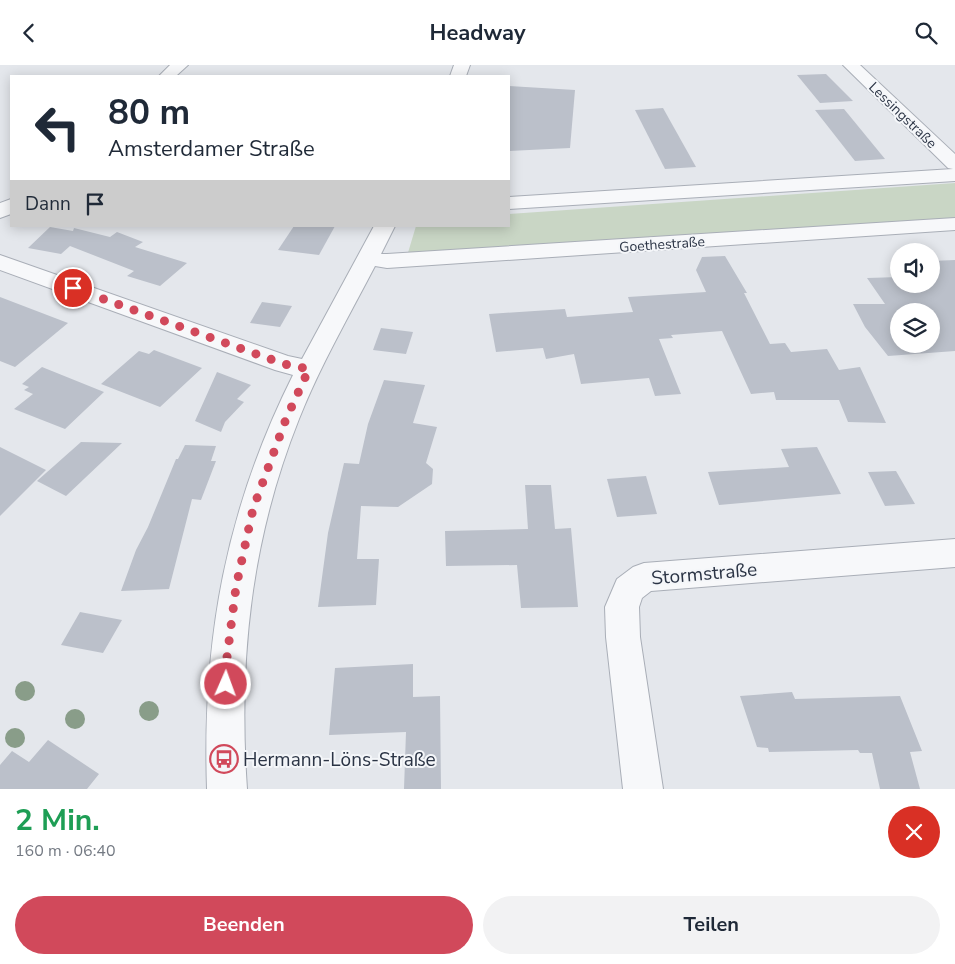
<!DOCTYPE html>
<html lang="de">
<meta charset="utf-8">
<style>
:root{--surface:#fff;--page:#f2f2f3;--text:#1f2937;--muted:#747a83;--accent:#d1495b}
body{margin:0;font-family:"Nunito Sans",sans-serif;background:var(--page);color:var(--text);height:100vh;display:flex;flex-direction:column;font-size:19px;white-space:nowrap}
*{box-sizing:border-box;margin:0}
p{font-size:16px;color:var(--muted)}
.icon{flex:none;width:28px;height:28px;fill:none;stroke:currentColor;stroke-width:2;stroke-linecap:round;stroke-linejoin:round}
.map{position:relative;height:724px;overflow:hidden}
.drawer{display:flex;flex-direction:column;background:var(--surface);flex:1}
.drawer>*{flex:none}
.top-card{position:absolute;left:10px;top:10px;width:500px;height:152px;border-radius:0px;box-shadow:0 2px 12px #0003;background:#fff;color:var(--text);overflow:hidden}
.buttons{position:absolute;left:890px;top:178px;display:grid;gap:10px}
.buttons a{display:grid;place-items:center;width:50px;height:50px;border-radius:50%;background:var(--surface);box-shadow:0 2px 12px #0003;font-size:25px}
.pin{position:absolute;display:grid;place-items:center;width:42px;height:42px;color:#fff;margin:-21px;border:2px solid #fff;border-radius:50%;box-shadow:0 1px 5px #0007}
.me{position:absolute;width:55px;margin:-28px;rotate:2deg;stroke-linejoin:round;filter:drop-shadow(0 0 4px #0008)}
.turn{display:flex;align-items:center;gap:18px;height:105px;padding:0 15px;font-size:22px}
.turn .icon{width:65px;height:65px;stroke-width:2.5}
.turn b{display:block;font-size:35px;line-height:42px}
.then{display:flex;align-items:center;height:48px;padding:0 15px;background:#0003;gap:10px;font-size:19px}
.round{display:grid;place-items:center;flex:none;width:52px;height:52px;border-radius:26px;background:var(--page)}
.head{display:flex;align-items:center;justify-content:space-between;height:85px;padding:0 15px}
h1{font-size:30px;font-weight:700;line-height:38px;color:#1e9e55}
.button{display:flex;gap:10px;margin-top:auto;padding:10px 15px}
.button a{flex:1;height:58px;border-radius:30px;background:var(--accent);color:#fff;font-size:20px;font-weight:700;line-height:58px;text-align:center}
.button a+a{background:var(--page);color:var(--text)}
header{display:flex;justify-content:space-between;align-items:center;height:65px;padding:0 15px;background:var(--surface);font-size:22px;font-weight:700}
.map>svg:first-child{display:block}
.green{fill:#c9d6c5}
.building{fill:#bbc0ca;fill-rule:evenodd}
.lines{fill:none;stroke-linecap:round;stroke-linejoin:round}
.street-casing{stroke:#a9aeb7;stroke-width:2}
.street{fill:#f7f8fa;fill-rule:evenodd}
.tree{fill:#899d89}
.route{stroke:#d1495b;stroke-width:9;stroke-dasharray:0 16.2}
.labels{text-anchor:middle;stroke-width:4;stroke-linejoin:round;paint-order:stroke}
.far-street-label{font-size:14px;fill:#2b3445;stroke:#f4f6f9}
.near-street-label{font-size:19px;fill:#2b3445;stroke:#f4f6f9}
.near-poi-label{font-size:19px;fill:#2b3445;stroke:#f4f6f9;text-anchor:start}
</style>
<header><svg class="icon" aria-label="back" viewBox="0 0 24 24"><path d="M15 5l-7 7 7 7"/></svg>Headway<svg class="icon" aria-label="search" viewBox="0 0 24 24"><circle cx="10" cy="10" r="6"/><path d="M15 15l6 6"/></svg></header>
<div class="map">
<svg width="955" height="724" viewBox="0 0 955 724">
<rect width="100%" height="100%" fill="#e4e7ec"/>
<polygon class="green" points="955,118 955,153 407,191 416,161 509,161 509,149"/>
<g class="building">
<polygon points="826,9 853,36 820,38 797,10"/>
<polygon points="509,21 575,25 570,83 509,86"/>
<polygon points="663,43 696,102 665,104 635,45"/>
<polygon points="844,44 885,94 855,96 815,45"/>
<polygon points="294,161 335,161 319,190 278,185"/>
<polygon points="50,162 73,166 74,163 110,172 117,167 143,177 135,182 187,198 160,221 127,211 134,206 70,181 61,189 28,183"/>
<polygon points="725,191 747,228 744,228 770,279 785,278 791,287 827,284 839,305 860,302 886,358 848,357 839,335 776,335 774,327 751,329 722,266 671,270 673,273 659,274 681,329 655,331 649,313 581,319 574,289 546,294 543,283 496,287 489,249 565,244 567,252 633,247 628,232 706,227 696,205 702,192"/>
<path d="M955,195V286L888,291L865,262L853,239H885L867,213L899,212V219H931V196ZM899,246H931V279H899Z"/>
<polygon points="0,232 68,258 15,302 0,296"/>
<polygon points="262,237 292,241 280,262 250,258"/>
<polygon points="381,263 413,267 406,289 373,285"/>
<polygon points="154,285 202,303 160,342 101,319 139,286 149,289"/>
<polygon points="42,302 104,327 65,364 14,344 33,329 24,325 29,322 22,319"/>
<polygon points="217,307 251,320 237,334 244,337 225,357 221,367 195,356"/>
<polygon points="384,315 425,320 413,358 437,362 426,398 433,404 432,419 398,442 361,441 357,494 379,494 376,540 318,542 328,468 344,398 359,399 368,359"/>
<polygon points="81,377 122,378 66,431 37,416"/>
<polygon points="185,380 216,381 211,396 216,396 201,435 192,434 169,524 121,526 136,485 148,462 176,394 178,394"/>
<polygon points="0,382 46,405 0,451"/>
<polygon points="817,382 841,429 719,440 708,407 789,402 781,384"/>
<polygon points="896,406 915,439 885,441 868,407"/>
<polygon points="646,411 657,449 617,452 607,414"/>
<polygon points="525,420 551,420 555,464 571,463 578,542 521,543 517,500 446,501 445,466 528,464"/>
<polygon points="80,547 122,555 103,588 61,580"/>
<polygon points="413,599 413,632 440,631 441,724 404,724 406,667 329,670 335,603"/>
<polygon points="792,627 795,634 900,631 922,686 910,687 920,724 880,724 872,688 860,688 858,685 769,687 768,683 757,682 740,631"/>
<polygon points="48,675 99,709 87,724 0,724 0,700 12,686 29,697"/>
</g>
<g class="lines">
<defs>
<g id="street">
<polygon points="170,0 188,0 176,11 159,11"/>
<polygon points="454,0 470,0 466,11 450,11"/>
<polygon points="843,0 860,0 955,89 955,116 509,144 509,132 953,104 948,103"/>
<polygon points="11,134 11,149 0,153 0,138"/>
<path d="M955,153V165L387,203L375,201C349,251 320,301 299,354C251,474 238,595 247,724H207C202,574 226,444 293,310L275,305L0,205V190L288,291L302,294L374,161H395L381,189H387Z"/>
<polygon points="955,474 955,502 651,526 642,533 639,542 640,572 663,724 623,724 606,572 605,542 617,514 633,502 644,498"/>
</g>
</defs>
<use href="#street" class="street-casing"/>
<use href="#street" class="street"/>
</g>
<g class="tree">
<circle cx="25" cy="626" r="10"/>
<circle cx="149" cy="646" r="10"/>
<circle cx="75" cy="654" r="10"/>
<circle cx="15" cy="673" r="10"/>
</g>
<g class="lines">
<polyline class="route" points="73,223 284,299 309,304 286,354 253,444 236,522 226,600 226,619"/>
</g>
<defs>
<symbol id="bus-ring" viewBox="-11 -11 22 22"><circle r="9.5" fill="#f4f6f9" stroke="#d1495b" stroke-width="1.5"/><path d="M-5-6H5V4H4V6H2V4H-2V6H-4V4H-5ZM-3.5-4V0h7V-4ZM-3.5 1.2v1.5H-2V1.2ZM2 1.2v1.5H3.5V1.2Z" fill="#d1495b"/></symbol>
</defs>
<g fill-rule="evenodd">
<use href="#bus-ring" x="208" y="678" width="32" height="32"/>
</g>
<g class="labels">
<g class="far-street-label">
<text transform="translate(903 50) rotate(44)" y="5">Lessingstraße</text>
<text transform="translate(662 179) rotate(-4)" y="5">Goethestraße</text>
</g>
<g class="near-street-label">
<text transform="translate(704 508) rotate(-5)" y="7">Stormstraße</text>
</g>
<g class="near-poi-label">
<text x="243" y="701">Hermann-Löns-Straße</text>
</g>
</g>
</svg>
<div class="buttons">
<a><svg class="icon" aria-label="sound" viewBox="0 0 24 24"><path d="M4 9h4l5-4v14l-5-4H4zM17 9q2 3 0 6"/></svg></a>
<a><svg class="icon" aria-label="layers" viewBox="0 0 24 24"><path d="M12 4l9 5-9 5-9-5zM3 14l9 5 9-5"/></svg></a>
</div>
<div class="pin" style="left:73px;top:223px;background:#d93025"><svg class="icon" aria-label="arrive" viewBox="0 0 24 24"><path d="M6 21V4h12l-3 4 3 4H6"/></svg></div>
<svg class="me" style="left:226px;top:619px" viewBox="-20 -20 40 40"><circle r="17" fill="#d1495b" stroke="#fff" stroke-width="3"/><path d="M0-11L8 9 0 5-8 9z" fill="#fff"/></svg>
<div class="top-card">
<div class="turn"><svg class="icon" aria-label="left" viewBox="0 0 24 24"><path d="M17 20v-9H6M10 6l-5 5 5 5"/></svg><div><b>80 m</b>Amsterdamer Straße</div></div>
<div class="then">Dann<svg class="icon" aria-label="arrive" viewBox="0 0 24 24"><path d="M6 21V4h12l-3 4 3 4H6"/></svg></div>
</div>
</div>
<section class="drawer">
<div class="head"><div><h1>2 Min.</h1><p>160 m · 06:40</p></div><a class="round" style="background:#d93025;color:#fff"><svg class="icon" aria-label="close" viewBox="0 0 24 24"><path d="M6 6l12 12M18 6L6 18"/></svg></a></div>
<div class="button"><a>Beenden</a><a>Teilen</a></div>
</section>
